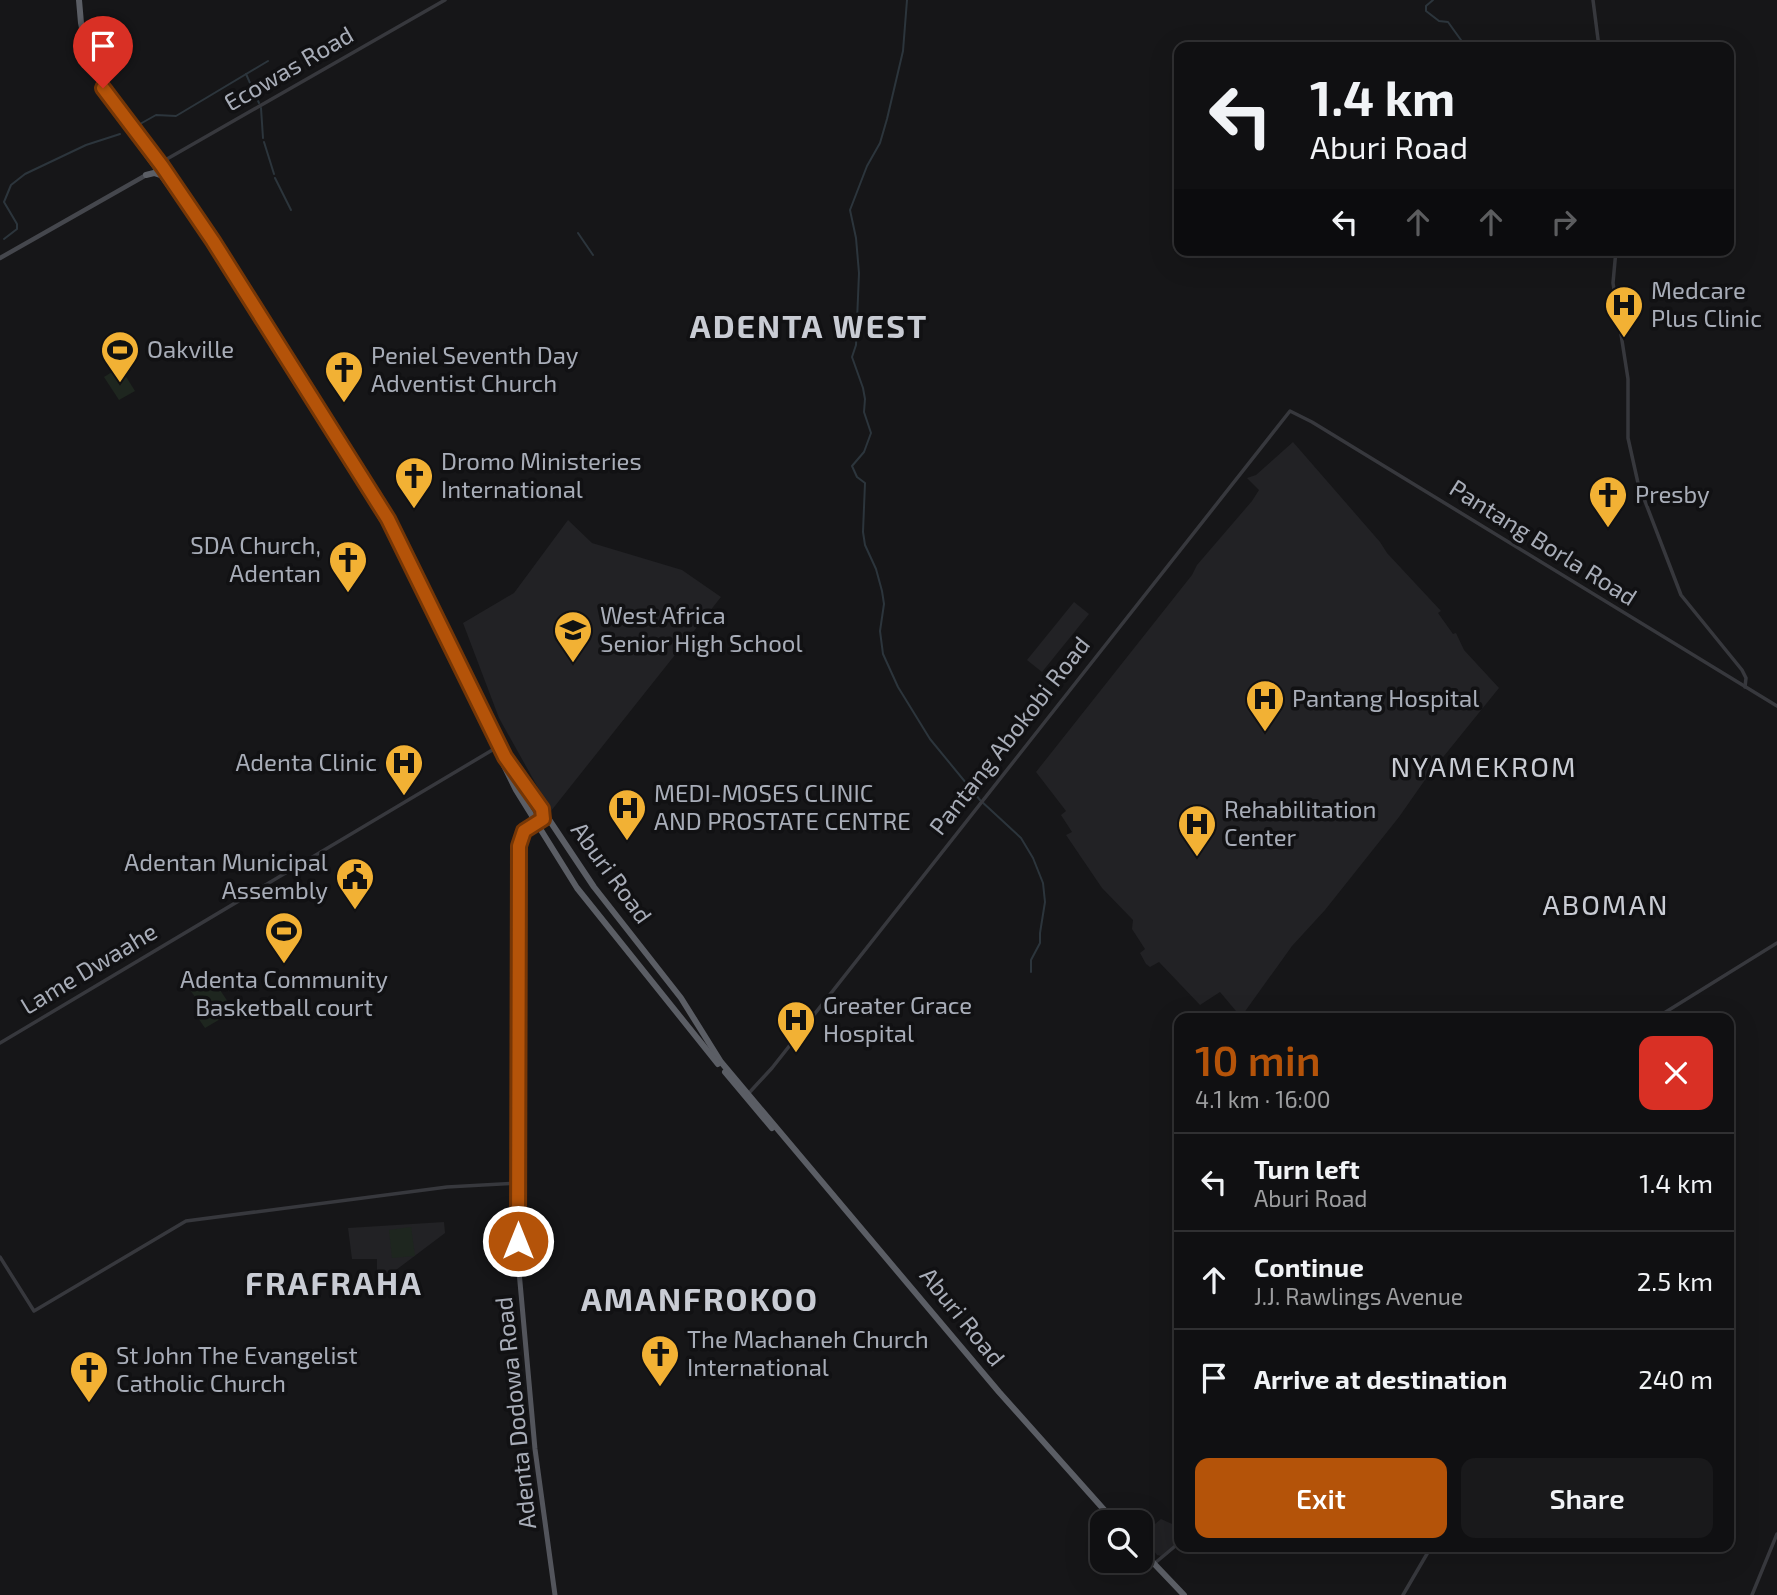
<!DOCTYPE html>
<meta charset="utf-8">
<style>
:root{--surface:#101012;--page:#19191b;--text:#f1f3f6;--muted:#9c9d9f;--line:#303032;--accent:#b45309}
body{margin:0;font-family:"Exo 2",sans-serif;background:var(--page);color:var(--text);height:100vh;display:flex;flex-direction:column;font-size:26px;white-space:nowrap}
*{box-sizing:border-box;margin:0}
p{font-size:23px;color:var(--muted)}
.icon{flex:none;width:38px;height:38px;fill:none;stroke:currentColor;stroke-width:2;stroke-linecap:round;stroke-linejoin:round}
.map{position:relative;flex:1;overflow:hidden}
.sheet{position:absolute;left:1174px;top:1013px;width:560px;height:539px;display:flex;flex-direction:column;background:var(--surface);border-radius:14px;box-shadow:0 7px 28px #0002,0 0 0 2px var(--line)}
.sheet>*{flex:none}
.banner{position:absolute;left:1174px;top:42px;width:560px;height:214px;border-radius:14px;box-shadow:0 7px 28px #0002,0 0 0 2px var(--line);background:#101012;color:var(--text);overflow:hidden}
.controls{position:absolute;left:1090px;top:1510px;display:grid;gap:14px}
.controls a{display:grid;place-items:center;width:63px;height:63px;border-radius:14px;background:var(--surface);box-shadow:0 7px 28px #0002,0 0 0 2px var(--line);font-size:35px}
.pin{position:absolute;display:grid;place-items:center;width:60px;height:60px;color:#fff;margin:-72px -30px;border-radius:50% 50% 50% 0;rotate:-45deg;box-shadow:0 0 7px #0007}
.pin .icon{rotate:45deg}
.me{position:absolute;width:77px;margin:-38px;rotate:0deg;stroke-linejoin:round;filter:drop-shadow(0 0 5px #0008)}
.turn{display:flex;align-items:center;gap:24px;height:147px;padding:0 21px;font-size:32px}
.turn .icon{width:91px;height:91px;stroke-width:2.5}
.turn b{display:block;font-size:49px;line-height:60px}
.lanes{display:flex;align-items:center;height:66px;padding:0 21px;background:#0003;justify-content:center;gap:35px;direction:ltr}
.lanes .off{opacity:.35}
.round{display:grid;place-items:center;flex:none;width:74px;height:74px;border-radius:14px;background:var(--page)}
.summary{display:flex;align-items:center;justify-content:space-between;height:119px;padding:0 21px}
h1{font-size:42px;font-weight:600;line-height:52px;color:var(--accent)}
.cta{display:flex;gap:14px;margin-top:auto;padding:14px 21px}
.cta a{flex:1;height:80px;border-radius:14px;background:var(--accent);color:#fff;font-size:28px;font-weight:600;line-height:80px;text-align:center}
.cta a+a{background:var(--page);color:var(--text)}
ul{padding:0;list-style:none}
li{display:flex;align-items:center;gap:21px;height:98px;padding:0 21px;border-top:2px solid var(--line)}
li div{flex:1}
li b{display:block;font-size:26px}
li em{font-style:normal}
.map>svg:first-child{display:block}
.built{fill:#222225}
.green{fill:#1e261f}
.lines{fill:none;stroke-linecap:round;stroke-linejoin:round}
.stream{stroke:#2c353c;stroke-width:2}
.tertiary{stroke:#37383d;stroke-width:3.5}
.secondary{stroke:#45474d;stroke-width:4.5}
.primary{stroke:#53555c;stroke-width:5}
.trunk{stroke:#5b5e65;stroke-width:6}
.route-casing{stroke:#753606;stroke-width:18}
.route{stroke:#b45309;stroke-width:12}
.labels{text-anchor:middle;stroke-width:7;stroke-linejoin:round;paint-order:stroke}
.street-label{font-size:24px;fill:#a8adb8;stroke:#111113}
.poi-label{font-size:24px;fill:#a8adb8;stroke:#111113;text-anchor:start}
.quarter-label{font-size:28px;letter-spacing:2px;fill:#c9ccd4;stroke:#111113}
.district-label{font-size:32px;font-weight:bold;letter-spacing:2px;fill:#c9ccd4;stroke:#111113}
</style>
<div class="map">
<svg width="1777" height="1595" viewBox="0 0 1777 1595">
<rect width="100%" height="100%" fill="#161618"/>
<g class="built">
<polygon points="1293,442 1380,542 1387,553 1441,611 1438,613 1453,634 1456,633 1464,650 1499,688 1427,777 1399,817 1325,910 1292,946 1241,1017 1220,992 1200,1005 1159,962 1150,967 1146,964 1140,953 1145,949 1132,929 1133,920 1102,888 1066,835 1072,832 1061,815 1066,811 1036,772 1192,575 1197,565 1252,501 1259,490 1247,478 1256,475"/>
<polygon points="568,520 592,543 682,570 721,597 551,811 499,718 463,623 514,593"/>
<polygon points="1074,602 1089,614 1042,672 1027,660"/>
<polygon points="444,1222 445,1233 392,1273 377,1273 377,1259 352,1259 348,1228"/>
<polygon points="1161,1519 1179,1527 1179,1541 1161,1556 1157,1555 1142,1535"/>
</g>
<g class="green">
<polygon points="120,367 135,391 119,400 104,377"/>
<polygon points="212,978 234,1011 205,1028 198,1018 206,1012 190,990"/>
<polygon points="411,1227 415,1256 392,1258 389,1230"/>
</g>
<g class="lines">
<g class="stream">
<polyline points="907,0 903,51 887,119 880,143 867,166 850,210 856,238 859,273 856,345 852,357 863,388 865,399 864,412 871,433 864,452 852,466 857,477 865,483 863,532 865,545 876,569 882,591 884,604 880,631 883,654 898,687 930,739 980,800 1021,838 1033,858 1043,883 1045,902 1040,933 1040,943 1031,960 1031,972"/>
<polyline points="1433,0 1426,6 1426,11 1439,21 1448,22 1466,47"/>
<polyline points="246,74 259,103"/>
<polyline points="261,108 263,138"/>
<polyline points="140,124 156,115 176,116 268,61"/>
<polyline points="264,142 274,174"/>
<polyline points="275,178 291,210"/>
<polyline points="578,233 593,255"/>
<polyline points="4,239 17,229 17,224 4,202 11,185 25,174 86,145 120,134"/>
</g>
<g class="tertiary">
<polyline points="1593,0 1599,47"/>
<polyline points="160,163 445,0"/>
<polyline points="1616,250 1613,283 1628,379 1628,438 1638,483 1681,595 1742,670 1746,678 1745,687"/>
<polyline points="1536,1018 1545,1018"/>
<polyline points="1656,1018 1777,943"/>
<polyline points="0,1043 494,749"/>
<polyline points="748,1094 772,1068 1290,411 1312,422 1777,706"/>
<polyline points="0,1257 34,1311 186,1221 447,1187 517,1183"/>
<polyline points="1155,1563 1180,1542"/>
<polyline points="1403,1595 1431,1547"/>
<polyline points="1752,1595 1777,1534"/>
</g>
<polyline class="secondary" points="0,258 148,174"/>
<polyline class="primary" points="526,829 520,837 518,888 518,1260 535,1449 555,1595"/>
<g class="trunk">
<polyline points="79,0 81,23 87,53 103,88 161,166 213,241 388,519 511,769 538,803 594,887 681,998 721,1062 999,1392 1115,1522"/>
<polyline points="128,129 187,211"/>
<polyline points="146,175 154,173 160,175"/>
<polyline points="336,444 401,551"/>
<polyline points="428,608 455,665"/>
<polyline points="466,688 516,790 577,888 718,1064"/>
<polyline points="524,831 531,823 532,817"/>
<polyline points="725,1072 772,1128"/>
<polyline points="1141,1550 1184,1595"/>
</g>
</g>
<g class="lines">
<defs>
<polyline id="route" points="103,88 162,166 213,241 388,519 505,757 542,809 543,819 524,831 519,846 518,1241"/>
</defs>
<use href="#route" class="route-casing"/>
<use href="#route" class="route"/>
</g>
<defs>
<symbol id="hospital-pin" viewBox="-11 -11 22 30"><path d="M0 17L-7.5 6A9.5 9.5 0 1 1 7.5 6Z" fill="#f2b134" stroke="#111113"/><path d="M-5-5h3v3.5h4V-5h3V5h-3V1.5h-4V5h-3Z" fill="#111"/></symbol>
<symbol id="stadium-pin" viewBox="-11 -11 22 30"><path d="M0 17L-7.5 6A9.5 9.5 0 1 1 7.5 6Z" fill="#f2b134" stroke="#111113"/><path d="M0-5a6.5 5 0 1 0 0 10a6.5 5 0 1 0 0-10ZM-3.5-1.8h7v3.6h-7Z" fill="#111"/></symbol>
<symbol id="church-pin" viewBox="-11 -11 22 30"><path d="M0 17L-7.5 6A9.5 9.5 0 1 1 7.5 6Z" fill="#f2b134" stroke="#111113"/><path d="M-1.2-6h2.4v3.5h3.3v2.4h-3.3V6h-2.4V-.1h-3.3v-2.4h3.3Z" fill="#111"/></symbol>
<symbol id="school-pin" viewBox="-11 -11 22 30"><path d="M0 17L-7.5 6A9.5 9.5 0 1 1 7.5 6Z" fill="#f2b134" stroke="#111113"/><path d="M0-5L7-2L0 1L-7-2ZM-4 1L0 2.5L4 1V4Q0 6-4 4Z" fill="#111"/></symbol>
<symbol id="civic-pin" viewBox="-11 -11 22 30"><path d="M0 17L-7.5 6A9.5 9.5 0 1 1 7.5 6Z" fill="#f2b134" stroke="#111113"/><path d="M-.6-6.5H3V-4.5H.6V-3L4-1V1h2V6H-6V1h2V-1L-.6-3ZM-1.2 2.5V6h2.4V2.5Z" fill="#111"/></symbol>
</defs>
<g fill-rule="evenodd">
<use href="#hospital-pin" x="1602" y="283" width="44" height="60"/>
<use href="#stadium-pin" x="98" y="328" width="44" height="60"/>
<use href="#church-pin" x="322" y="348" width="44" height="60"/>
<use href="#church-pin" x="392" y="454" width="44" height="60"/>
<use href="#church-pin" x="1586" y="473" width="44" height="60"/>
<use href="#church-pin" x="326" y="538" width="44" height="60"/>
<use href="#school-pin" x="551" y="608" width="44" height="60"/>
<use href="#hospital-pin" x="1243" y="677" width="44" height="60"/>
<use href="#hospital-pin" x="382" y="741" width="44" height="60"/>
<use href="#hospital-pin" x="605" y="786" width="44" height="60"/>
<use href="#hospital-pin" x="1175" y="802" width="44" height="60"/>
<use href="#civic-pin" x="333" y="855" width="44" height="60"/>
<use href="#stadium-pin" x="262" y="909" width="44" height="60"/>
<use href="#hospital-pin" x="774" y="998" width="44" height="60"/>
<use href="#church-pin" x="638" y="1332" width="44" height="60"/>
<use href="#church-pin" x="67" y="1348" width="44" height="60"/>
</g>
<g class="labels">
<g class="street-label">
<text transform="translate(289 69) rotate(-30)" y="8">Ecowas Road</text>
<text transform="translate(1543 543) rotate(32)" y="8">Pantang Borla Road</text>
<text transform="translate(1010 736) rotate(-52)" y="8">Pantang Abokobi Road</text>
<text transform="translate(611 873) rotate(54)" y="8">Aburi Road</text>
<text transform="translate(89 969) rotate(-31)" y="8">Lame Dwaahe</text>
<text transform="translate(962 1317) rotate(51)" y="8">Aburi Road</text>
<text transform="translate(516 1413) rotate(-96)" y="8">Adenta Dodowa Road</text>
</g>
<g class="poi-label">
<text x="1651" y="299">Medcare<tspan x="1651" dy="28">Plus Clinic</tspan></text>
<text x="147" y="358">Oakville</text>
<text x="371" y="364">Peniel Seventh Day<tspan x="371" dy="28">Adventist Church</tspan></text>
<text x="441" y="470">Dromo Ministeries<tspan x="441" dy="28">International</tspan></text>
<text x="1635" y="503">Presby</text>
<text x="321" y="554" text-anchor="end">SDA Church,<tspan x="321" dy="28">Adentan</tspan></text>
<text x="600" y="624">West Africa<tspan x="600" dy="28">Senior High School</tspan></text>
<text x="1292" y="707">Pantang Hospital</text>
<text x="377" y="771" text-anchor="end">Adenta Clinic</text>
<text x="654" y="802">MEDI-MOSES CLINIC<tspan x="654" dy="28">AND PROSTATE CENTRE</tspan></text>
<text x="1224" y="818">Rehabilitation<tspan x="1224" dy="28">Center</tspan></text>
<text x="328" y="871" text-anchor="end">Adentan Municipal<tspan x="328" dy="28">Assembly</tspan></text>
<text x="284" y="988" text-anchor="middle">Adenta Community<tspan x="284" dy="28">Basketball court</tspan></text>
<text x="823" y="1014">Greater Grace<tspan x="823" dy="28">Hospital</tspan></text>
<text x="687" y="1348">The Machaneh Church<tspan x="687" dy="28">International</tspan></text>
<text x="116" y="1364">St John The Evangelist<tspan x="116" dy="28">Catholic Church</tspan></text>
</g>
<g class="quarter-label">
<text x="1484" y="777">NYAMEKROM</text>
<text x="1606" y="915">ABOMAN</text>
</g>
<g class="district-label">
<text x="809" y="338">ADENTA WEST</text>
<text x="334" y="1295">FRAFRAHA</text>
<text x="700" y="1311">AMANFROKOO</text>
</g>
</g>
</svg>
<div class="controls">
<a><svg class="icon" aria-label="search" viewBox="0 0 24 24"><circle cx="10" cy="10" r="6"/><path d="M15 15l6 6"/></svg></a>
</div>
<div class="pin" style="left:103px;top:88px;background:#d93025"><svg class="icon" aria-label="arrive" viewBox="0 0 24 24"><path d="M6 21V4h12l-3 4 3 4H6"/></svg></div>
<svg class="me" style="left:518px;top:1241px" viewBox="-20 -20 40 40"><circle r="17" fill="#b45309" stroke="#fff" stroke-width="3"/><path d="M0-11L8 9 0 5-8 9z" fill="#fff"/></svg>
<div class="banner">
<div class="turn"><svg class="icon" aria-label="left" viewBox="0 0 24 24"><path d="M17 20v-9H6M10 6l-5 5 5 5"/></svg><div><b>1.4 km</b>Aburi Road</div></div>
<div class="lanes"><svg class="icon" aria-label="left" viewBox="0 0 24 24"><path d="M17 20v-9H6M10 6l-5 5 5 5"/></svg><svg class="icon off" aria-label="ahead" viewBox="0 0 24 24"><path d="M12 20V5M6 11l6-6 6 6"/></svg><svg class="icon off" aria-label="ahead" viewBox="0 0 24 24"><path d="M12 20V5M6 11l6-6 6 6"/></svg><svg class="icon off" aria-label="right" viewBox="0 0 24 24"><path d="M7 20v-9h11M14 6l5 5-5 5"/></svg></div>
</div>
<section class="sheet">
<div class="summary"><div><h1>10 min</h1><p>4.1 km · 16:00</p></div><a class="round" style="background:#d93025;color:#fff"><svg class="icon" aria-label="close" viewBox="0 0 24 24"><path d="M6 6l12 12M18 6L6 18"/></svg></a></div>
<ul>
<li><svg class="icon" aria-label="left" viewBox="0 0 24 24"><path d="M17 20v-9H6M10 6l-5 5 5 5"/></svg><div><b>Turn left</b><p>Aburi Road</p></div><em>1.4 km</em></li>
<li><svg class="icon" aria-label="ahead" viewBox="0 0 24 24"><path d="M12 20V5M6 11l6-6 6 6"/></svg><div><b>Continue</b><p>J.J. Rawlings Avenue</p></div><em>2.5 km</em></li>
<li><svg class="icon" aria-label="arrive" viewBox="0 0 24 24"><path d="M6 21V4h12l-3 4 3 4H6"/></svg><div><b>Arrive at destination</b></div><em>240 m</em></li>
</ul>
<div class="cta"><a>Exit</a><a>Share</a></div>
</section>
</div>
